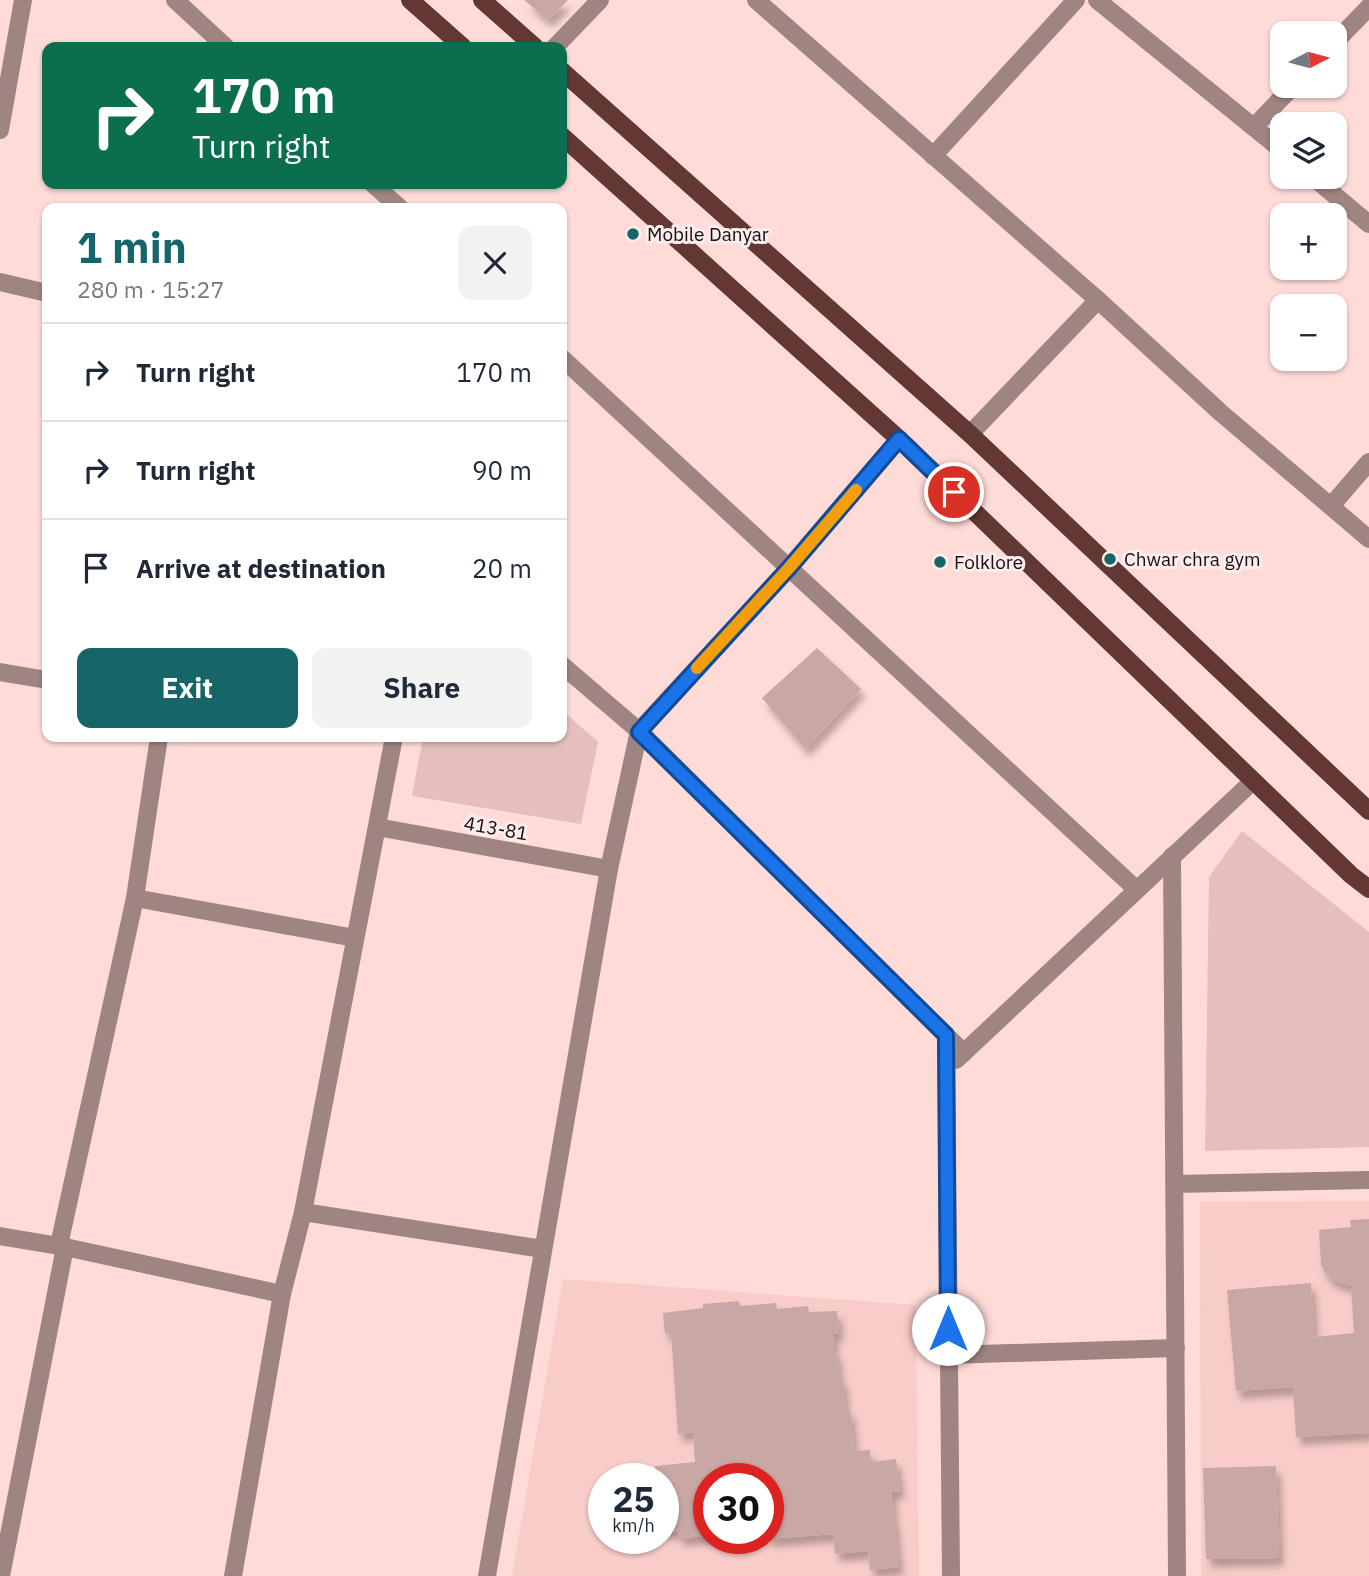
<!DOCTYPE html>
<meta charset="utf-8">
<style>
:root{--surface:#fff;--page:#f2f2f3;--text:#1f2937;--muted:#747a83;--line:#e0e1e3;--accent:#166569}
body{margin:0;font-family:"IBM Plex Sans",sans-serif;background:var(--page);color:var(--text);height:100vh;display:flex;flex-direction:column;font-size:26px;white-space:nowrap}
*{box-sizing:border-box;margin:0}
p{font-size:23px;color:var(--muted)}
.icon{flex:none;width:38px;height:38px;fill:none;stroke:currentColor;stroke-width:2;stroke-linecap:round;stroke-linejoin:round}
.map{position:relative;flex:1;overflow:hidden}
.sheet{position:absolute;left:42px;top:203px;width:525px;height:539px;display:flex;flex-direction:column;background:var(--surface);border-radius:14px;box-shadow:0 2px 5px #0004}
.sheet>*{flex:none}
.hud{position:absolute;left:42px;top:42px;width:525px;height:147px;border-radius:14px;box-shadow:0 2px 5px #0004;background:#0b6e4f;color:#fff;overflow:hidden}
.needle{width:46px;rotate:84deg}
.buttons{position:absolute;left:1270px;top:21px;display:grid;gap:14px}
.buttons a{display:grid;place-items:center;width:77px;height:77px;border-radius:14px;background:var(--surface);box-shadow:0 2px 5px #0004;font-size:35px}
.speed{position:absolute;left:588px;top:1463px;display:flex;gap:14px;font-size:35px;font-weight:700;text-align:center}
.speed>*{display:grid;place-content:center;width:91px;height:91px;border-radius:50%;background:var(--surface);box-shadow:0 2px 5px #0004;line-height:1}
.speed small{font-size:18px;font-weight:400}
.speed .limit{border:10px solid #d22;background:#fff;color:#111}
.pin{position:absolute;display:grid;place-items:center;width:60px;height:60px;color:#fff;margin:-30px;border:4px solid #fff;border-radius:50%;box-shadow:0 2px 7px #0007}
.me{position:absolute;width:77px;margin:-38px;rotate:0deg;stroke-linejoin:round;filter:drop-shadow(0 0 5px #0008)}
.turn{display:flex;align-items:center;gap:24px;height:147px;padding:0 35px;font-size:32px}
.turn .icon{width:91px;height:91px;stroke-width:2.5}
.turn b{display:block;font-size:49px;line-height:60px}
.round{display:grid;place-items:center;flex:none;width:74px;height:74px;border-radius:14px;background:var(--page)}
.overview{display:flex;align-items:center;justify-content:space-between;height:119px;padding:0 35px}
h1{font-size:42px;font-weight:800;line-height:52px;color:var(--accent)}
.button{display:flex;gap:14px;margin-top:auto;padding:14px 35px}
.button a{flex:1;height:80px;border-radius:14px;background:var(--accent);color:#fff;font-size:28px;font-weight:800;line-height:80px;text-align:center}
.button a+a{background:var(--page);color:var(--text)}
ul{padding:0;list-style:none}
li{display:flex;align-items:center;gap:21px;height:98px;padding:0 35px;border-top:2px solid var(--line)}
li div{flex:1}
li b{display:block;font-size:26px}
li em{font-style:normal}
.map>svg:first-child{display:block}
.built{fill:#f8ccc8;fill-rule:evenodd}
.green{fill:#e6bebb}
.building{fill:#c8a7a4;filter:url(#shadow)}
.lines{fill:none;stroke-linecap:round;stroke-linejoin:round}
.minor{stroke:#9f8582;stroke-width:18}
.major{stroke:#623734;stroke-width:18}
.route-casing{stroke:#114b97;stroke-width:18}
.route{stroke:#1a73e8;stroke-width:12}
.slow{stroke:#f59e0b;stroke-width:12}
.poi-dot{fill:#166569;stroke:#fdeeed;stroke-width:2.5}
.labels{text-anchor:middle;stroke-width:6;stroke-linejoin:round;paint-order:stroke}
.poi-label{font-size:19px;fill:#190d0d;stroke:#fdeeed;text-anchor:start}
.street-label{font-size:19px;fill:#190d0d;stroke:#fdeeed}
</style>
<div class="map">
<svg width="1369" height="1576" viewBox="0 0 1369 1576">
<defs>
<filter id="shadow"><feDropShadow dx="4.5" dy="8" stdDeviation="3.5" flood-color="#0004"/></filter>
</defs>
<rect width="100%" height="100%" fill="#ffdbd8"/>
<g class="built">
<polygon points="1369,1201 1369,1576 1201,1576 1200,1202"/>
<path d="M563,1279L916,1305L919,1576H512ZM604,1479H663V1538H604ZM709,1479H768V1538H709Z"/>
</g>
<g class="green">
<polygon points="562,710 598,742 581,824 412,796 423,737 562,737"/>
<polygon points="1242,831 1369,932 1369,1147 1205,1151 1209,877"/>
</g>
<g class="building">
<polygon points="524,0 568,0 548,20"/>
<polygon points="817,648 861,689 805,749 762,698"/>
<polygon points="1369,1219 1369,1433 1296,1437 1293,1387 1236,1391 1227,1290 1311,1283 1314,1337 1354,1333 1351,1286 1332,1280 1324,1271 1321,1265 1319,1230 1351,1227 1350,1220"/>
<polygon points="739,1301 740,1306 776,1303 777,1309 808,1306 809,1312 837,1311 839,1333 833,1334 834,1353 837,1352 839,1379 843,1379 845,1411 850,1410 854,1451 870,1450 871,1462 896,1459 900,1491 891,1492 899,1567 870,1570 868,1551 835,1554 833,1534 768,1539 768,1479 709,1479 709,1536 679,1538 678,1531 663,1532 663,1479 656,1479 655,1466 695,1462 693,1432 678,1434 671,1333 665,1334 663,1313 703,1308 703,1304"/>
<polygon points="1276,1466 1279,1558 1206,1559 1203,1468"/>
</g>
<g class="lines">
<g class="minor">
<polyline points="175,0 226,47"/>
<polyline points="756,0 1098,300 1220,412 1369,539"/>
<polyline points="1097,0 1283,151"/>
<polyline points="1335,42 1369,7"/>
<polyline points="555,47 600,0"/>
<polyline points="1254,127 1293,86"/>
<polyline points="0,130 23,0"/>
<polyline points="933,156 1076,0"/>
<polyline points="1313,177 1369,224"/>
<polyline points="373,184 400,208"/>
<polyline points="0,282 47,293"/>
<polyline points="562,358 1136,889"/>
<polyline points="970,434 1098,300"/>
<polyline points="1331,506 1369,462"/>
<polyline points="562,665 639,731 964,1053"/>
<polyline points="0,672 47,680"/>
<polyline points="377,827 609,869"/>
<polyline points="1172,856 1177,1576"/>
<polyline points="135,898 355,938"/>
<polyline points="946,1035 951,1576"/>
<polyline points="956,1060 1252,782"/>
<polyline points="1175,1184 1369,1180"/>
<polyline points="303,1212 543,1249"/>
<polyline points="0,1236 65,1247 282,1294"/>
<polyline points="59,1245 135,898 159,737"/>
<polyline points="948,1355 1176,1348"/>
<polyline points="1,1576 65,1247"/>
<polyline points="233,1576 282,1294 303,1212 394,737"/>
<polyline points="487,1576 609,869 639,731 789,568 899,439"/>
</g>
<g class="major">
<polyline points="410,0 463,47"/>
<polyline points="482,0 535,47"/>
<polyline points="562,71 970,434 1369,811"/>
<polyline points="562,136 899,439 1351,875 1369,889"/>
</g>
</g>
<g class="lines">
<defs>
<polyline id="route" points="948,1329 946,1035 639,732 789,568 899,439 954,492"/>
</defs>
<use href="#route" class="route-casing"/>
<use href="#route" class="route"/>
<polyline class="slow" points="697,668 789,568 856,490"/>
</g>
<g class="poi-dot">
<circle cx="633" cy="234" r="7"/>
<circle cx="1110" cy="559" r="7"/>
<circle cx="940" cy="562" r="7"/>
</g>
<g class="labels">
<g class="poi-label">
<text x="647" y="241">Mobile Danyar</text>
<text x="1124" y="566">Chwar chra gym</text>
<text x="954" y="569">Folklore</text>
</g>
<g class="street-label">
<text transform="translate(496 828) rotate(10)" y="7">413-81</text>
</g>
</g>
</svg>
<div class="buttons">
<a><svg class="needle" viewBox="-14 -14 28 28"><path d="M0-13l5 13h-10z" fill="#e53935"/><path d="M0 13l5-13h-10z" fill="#747a83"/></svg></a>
<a><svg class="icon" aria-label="layers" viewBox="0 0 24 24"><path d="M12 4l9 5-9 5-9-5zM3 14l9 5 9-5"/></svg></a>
<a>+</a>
<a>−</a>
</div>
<div class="speed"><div>25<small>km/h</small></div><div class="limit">30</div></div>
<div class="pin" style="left:954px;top:492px;background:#d93025"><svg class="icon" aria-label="arrive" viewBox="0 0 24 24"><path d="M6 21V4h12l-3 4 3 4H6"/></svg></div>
<svg class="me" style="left:948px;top:1329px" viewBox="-20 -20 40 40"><circle r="19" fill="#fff"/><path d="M0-13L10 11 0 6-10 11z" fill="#1a73e8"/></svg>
<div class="hud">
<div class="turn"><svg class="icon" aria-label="right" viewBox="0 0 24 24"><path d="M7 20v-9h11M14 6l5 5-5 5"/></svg><div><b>170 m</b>Turn right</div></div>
</div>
<section class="sheet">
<div class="overview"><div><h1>1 min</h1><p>280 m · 15:27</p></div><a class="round"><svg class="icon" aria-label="close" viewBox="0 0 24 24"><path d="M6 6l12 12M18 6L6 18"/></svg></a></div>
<ul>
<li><svg class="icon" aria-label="right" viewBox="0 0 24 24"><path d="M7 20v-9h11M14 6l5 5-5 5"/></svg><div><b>Turn right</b></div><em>170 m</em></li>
<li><svg class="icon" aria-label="right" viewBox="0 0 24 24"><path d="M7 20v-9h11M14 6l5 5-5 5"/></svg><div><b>Turn right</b></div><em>90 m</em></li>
<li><svg class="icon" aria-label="arrive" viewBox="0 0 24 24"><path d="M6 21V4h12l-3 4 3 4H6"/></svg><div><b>Arrive at destination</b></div><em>20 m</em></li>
</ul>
<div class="button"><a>Exit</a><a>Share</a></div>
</section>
</div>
